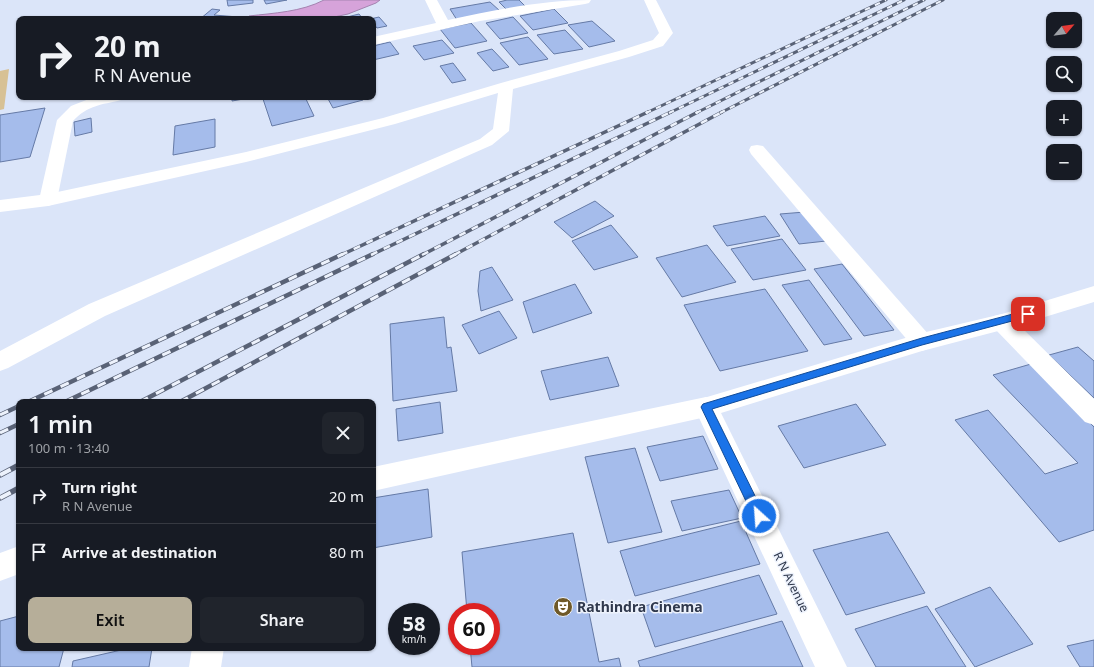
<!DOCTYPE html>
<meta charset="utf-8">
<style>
:root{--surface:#171b24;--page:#20242c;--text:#f1f3f6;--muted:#9ea1a6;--line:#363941;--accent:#b6ae99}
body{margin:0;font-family:"Noto Sans",sans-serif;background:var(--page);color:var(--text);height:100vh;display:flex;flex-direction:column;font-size:15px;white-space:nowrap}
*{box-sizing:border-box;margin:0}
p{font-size:13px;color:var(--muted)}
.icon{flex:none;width:22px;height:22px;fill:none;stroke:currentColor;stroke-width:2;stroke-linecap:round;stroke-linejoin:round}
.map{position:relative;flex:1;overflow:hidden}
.panel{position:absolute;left:16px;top:399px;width:360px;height:252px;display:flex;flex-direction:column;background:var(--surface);border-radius:8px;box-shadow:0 1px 3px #0004}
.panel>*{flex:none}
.banner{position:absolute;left:16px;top:16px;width:360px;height:84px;border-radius:8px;box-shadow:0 1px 3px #0004;background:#171b24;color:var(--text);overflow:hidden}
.needle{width:26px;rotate:61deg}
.controls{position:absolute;left:1046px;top:12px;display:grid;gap:8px}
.controls a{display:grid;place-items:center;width:36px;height:36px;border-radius:8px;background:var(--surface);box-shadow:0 1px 3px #0004;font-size:20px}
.speed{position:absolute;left:388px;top:603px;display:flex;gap:8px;font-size:20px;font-weight:700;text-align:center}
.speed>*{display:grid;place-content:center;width:52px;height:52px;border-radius:50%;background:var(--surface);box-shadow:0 1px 3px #0004;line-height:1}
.speed small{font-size:10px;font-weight:400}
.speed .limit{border:6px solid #d22;background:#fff;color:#111}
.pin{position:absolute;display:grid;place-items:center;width:34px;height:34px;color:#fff;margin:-17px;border-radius:8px;box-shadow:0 2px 6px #0006}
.me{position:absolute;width:44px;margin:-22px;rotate:334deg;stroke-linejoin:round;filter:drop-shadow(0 0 3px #0008)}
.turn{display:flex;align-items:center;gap:14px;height:84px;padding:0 12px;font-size:18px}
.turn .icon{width:52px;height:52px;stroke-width:2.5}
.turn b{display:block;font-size:28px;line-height:34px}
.round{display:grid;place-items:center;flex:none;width:42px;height:42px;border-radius:8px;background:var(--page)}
.head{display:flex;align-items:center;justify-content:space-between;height:68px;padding:0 12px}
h1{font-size:24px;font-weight:600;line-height:30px}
.action{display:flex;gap:8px;margin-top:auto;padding:8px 12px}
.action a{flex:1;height:46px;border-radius:8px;background:var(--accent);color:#111;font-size:16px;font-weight:600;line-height:46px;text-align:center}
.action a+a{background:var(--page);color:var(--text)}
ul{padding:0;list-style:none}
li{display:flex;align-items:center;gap:12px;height:56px;padding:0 12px;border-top:1px solid var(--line)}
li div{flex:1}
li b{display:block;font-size:15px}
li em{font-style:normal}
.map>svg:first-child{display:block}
.green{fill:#d7c195}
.water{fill:#d6a3da;stroke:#a483b0}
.building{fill:#a5bceb;stroke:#657aa6}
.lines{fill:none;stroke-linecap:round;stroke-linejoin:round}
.street{fill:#fff;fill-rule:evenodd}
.secondary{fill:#fff;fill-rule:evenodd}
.primary{fill:#fff;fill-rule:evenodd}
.rail-far3-casing{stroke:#596276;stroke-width:3}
.rail-far2-casing{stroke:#596276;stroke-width:3.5}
.rail-far1-casing{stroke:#596276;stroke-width:4.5}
.rail-casing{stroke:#596276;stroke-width:5.5}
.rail-far3{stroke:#edf2fc;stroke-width:2;stroke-dasharray:5.5;stroke-linecap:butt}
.rail-far2{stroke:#edf2fc;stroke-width:2.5;stroke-dasharray:7;stroke-linecap:butt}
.rail-far1{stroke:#edf2fc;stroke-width:3;stroke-dasharray:9;stroke-linecap:butt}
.rail{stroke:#edf2fc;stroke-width:4;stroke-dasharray:12;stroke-linecap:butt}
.route{fill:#1a73e8;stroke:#114b97}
.labels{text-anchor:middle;stroke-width:3;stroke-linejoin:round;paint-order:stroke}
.street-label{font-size:12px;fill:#30394d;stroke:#edf2fc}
.near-poi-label{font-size:14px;font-weight:bold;fill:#30394d;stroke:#edf2fc;text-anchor:start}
</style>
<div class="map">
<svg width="1094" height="667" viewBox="0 0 1094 667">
<rect width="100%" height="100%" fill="#dbe5f9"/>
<polygon class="green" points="9,69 4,109 0,110 0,71"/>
<path class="water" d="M324,0H380L376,3L348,14L325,19H247L249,16C274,13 301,12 324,0Z"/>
<g class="building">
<polygon points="227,0 253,0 253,3 228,6"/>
<polygon points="264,0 287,0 266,4"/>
<polygon points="507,0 519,0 525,6 507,10 499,2"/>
<polygon points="490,2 500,11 457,20 450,9"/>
<polygon points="212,9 220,10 214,15 238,17 236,19 200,19"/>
<polygon points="554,9 568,23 533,30 520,16"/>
<polygon points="359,14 363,19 349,19 347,17"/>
<polygon points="379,17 387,26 377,28 373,23 373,19 370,19"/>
<polygon points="513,17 528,33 500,39 486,23"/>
<polygon points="592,21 615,41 589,47 568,25"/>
<polygon points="471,23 487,41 455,48 440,29"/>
<polygon points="565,30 583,49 554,54 537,35"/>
<polygon points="528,37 548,59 519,65 500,43"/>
<polygon points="442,40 454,53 424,60 413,46"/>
<polygon points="390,42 399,54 373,60 373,46"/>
<polygon points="492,49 509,67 493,71 477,53"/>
<polygon points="453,63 466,80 452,83 440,66"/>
<polygon points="232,97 255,97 232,101"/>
<polygon points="272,97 305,97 314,116 272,126 263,99"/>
<polygon points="327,97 361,97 363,100 333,108"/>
<polygon points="45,108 30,157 0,162 0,115"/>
<polygon points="91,118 92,132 75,136 74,122"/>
<polygon points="215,119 215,147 173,155 175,126"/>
<polygon points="595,201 614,216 572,238 554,222"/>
<polygon points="805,212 826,241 799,244 780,214"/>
<polygon points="765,216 780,236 727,246 713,226"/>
<polygon points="611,225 638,257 594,270 572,241"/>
<polygon points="782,239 806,270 753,280 731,249"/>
<polygon points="707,245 736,282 682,297 656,258"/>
<polygon points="842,264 894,330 864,336 814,269"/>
<polygon points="492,267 513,300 481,311 478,291 480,271"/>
<polygon points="809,280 852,339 824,345 782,285"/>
<polygon points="575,284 592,313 533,333 523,302"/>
<polygon points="765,289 808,351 720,371 684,305"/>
<polygon points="499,311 517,338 479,354 462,325"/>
<polygon points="444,317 447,348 451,347 457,391 393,401 390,324"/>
<polygon points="1078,347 1094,361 1094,398 1049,355"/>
<polygon points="608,357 619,386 550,400 541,371"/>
<polygon points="1031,364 1094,427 1094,530 1059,542 955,420 988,410 1045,474 1078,463 993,375"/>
<polygon points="440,402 443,433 398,441 396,409"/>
<polygon points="856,404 886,445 804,468 778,426"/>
<polygon points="703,436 718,469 660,481 647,447"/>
<polygon points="635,448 662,532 608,543 585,457"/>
<polygon points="428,489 432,537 373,548 373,498"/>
<polygon points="729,490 742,518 682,531 671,501"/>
<polygon points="741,521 760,564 635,596 620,551"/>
<polygon points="888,532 925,593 846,615 813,550"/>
<polygon points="573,533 599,662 619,658 621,667 472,667 470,646 491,646 491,612 467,612 462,552"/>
<polygon points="759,575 777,614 655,647 641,607"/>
<polygon points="990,587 1033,644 975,667 935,609"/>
<polygon points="927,606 966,667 876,667 855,629"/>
<polygon points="19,616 19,648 64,648 59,667 0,667 0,621"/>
<polygon points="782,621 803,667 640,667 638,661"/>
<polygon points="1094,640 1094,667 1080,667 1067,646"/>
<polygon points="130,648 152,648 149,667 72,667 73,661"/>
</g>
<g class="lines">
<g class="street">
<path d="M425,0H437L448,20C495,10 543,0 591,0L589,3L585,4L480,21L373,45V37L436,23Z"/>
<path d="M94,97H124L121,100C101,105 88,105 73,121L57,200L54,204L48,206L42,204L39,200L57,120L71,106Z"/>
<polygon points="757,145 763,146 930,336 933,342 930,348 922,351 914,348 751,154 749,150 751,146"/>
<polygon points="1002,314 1010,316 1094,399 1094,425 1085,422 994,328 991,322 994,316"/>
<polygon points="706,397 715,400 718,407 715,414 706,417 373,491 373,467"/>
<polygon points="19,546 19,574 0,581 0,553"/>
<polygon points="192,648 224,648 221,667 189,667"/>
</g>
<polygon class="secondary" points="644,0 656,0 673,33 663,46 629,57 513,89 509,131 492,145 105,316 8,368 0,371 0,351 89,304 480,139 493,129 498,93 395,124 246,162 48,206 0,212 0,200 48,194 246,152 383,118 501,83 619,51 653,40 659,33"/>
<polygon class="primary" points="1094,286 1094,302 1002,330 922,351 721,413 847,667 815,667 694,407 697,400 922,333 1002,314"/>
<defs>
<g id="rail-far3">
<polyline points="646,113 886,0"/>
<polyline points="669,113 904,0"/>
<polyline points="696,113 924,0"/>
<polyline points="720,113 943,0"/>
</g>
<g id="rail-far2">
<polyline points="341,255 648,112"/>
<polyline points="371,255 671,112"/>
<polyline points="422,255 698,112"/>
<polyline points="454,255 722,112"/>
</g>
<g id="rail-far1">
<polyline points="28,402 343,254"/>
<polyline points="65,402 373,254"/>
<polyline points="140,402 424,254"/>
<polyline points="180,402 456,254"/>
<polyline points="0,415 19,406"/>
<polyline points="0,433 19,424"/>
</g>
<g id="rail">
<polyline points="0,475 19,465"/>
<polyline points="0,498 19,488"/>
</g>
</defs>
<use href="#rail-far3" class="rail-far3-casing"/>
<use href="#rail-far2" class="rail-far2-casing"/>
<use href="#rail-far1" class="rail-far1-casing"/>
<use href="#rail" class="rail-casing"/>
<use href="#rail-far3" class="rail-far3"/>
<use href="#rail-far2" class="rail-far2"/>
<use href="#rail-far1" class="rail-far1"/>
<use href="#rail" class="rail"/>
</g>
<polygon class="route" points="1028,310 1033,314 1031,316 922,345 712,409 765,516 763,520 759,522 755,520 701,407 703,404 922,338"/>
<defs>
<symbol id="theatre-disc" viewBox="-11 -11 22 22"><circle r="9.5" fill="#6f5928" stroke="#edf2fc"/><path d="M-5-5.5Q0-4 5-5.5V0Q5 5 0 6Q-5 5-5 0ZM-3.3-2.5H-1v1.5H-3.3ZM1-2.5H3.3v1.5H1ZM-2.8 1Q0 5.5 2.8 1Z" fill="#fff"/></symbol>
</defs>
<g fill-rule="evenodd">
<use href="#theatre-disc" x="552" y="596" width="22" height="22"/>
</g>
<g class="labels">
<g class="street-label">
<text transform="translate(791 582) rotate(64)" y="4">R N Avenue</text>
</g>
<g class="near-poi-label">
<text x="577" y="612">Rathindra Cinema</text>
</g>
</g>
</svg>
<div class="controls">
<a><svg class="needle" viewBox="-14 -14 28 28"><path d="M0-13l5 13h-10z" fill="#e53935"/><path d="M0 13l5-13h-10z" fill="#9ea1a6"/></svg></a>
<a><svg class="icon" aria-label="search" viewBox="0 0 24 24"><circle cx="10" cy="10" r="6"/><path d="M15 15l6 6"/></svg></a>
<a>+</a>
<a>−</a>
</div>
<div class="speed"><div>58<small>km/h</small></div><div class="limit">60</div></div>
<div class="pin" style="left:1028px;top:314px;background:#d93025"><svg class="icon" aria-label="arrive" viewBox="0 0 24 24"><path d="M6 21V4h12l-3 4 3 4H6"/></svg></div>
<svg class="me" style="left:759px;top:516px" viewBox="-20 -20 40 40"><circle r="17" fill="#1a73e8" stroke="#fff" stroke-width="3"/><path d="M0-11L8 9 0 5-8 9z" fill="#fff"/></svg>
<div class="banner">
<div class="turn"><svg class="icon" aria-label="right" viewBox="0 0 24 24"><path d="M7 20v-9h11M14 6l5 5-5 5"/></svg><div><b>20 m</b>R N Avenue</div></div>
</div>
<section class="panel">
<div class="head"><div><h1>1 min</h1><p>100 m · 13:40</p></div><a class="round"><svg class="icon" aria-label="close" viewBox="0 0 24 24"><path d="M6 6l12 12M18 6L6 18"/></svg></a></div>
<ul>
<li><svg class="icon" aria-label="right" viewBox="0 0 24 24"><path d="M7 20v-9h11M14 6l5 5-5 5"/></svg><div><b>Turn right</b><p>R N Avenue</p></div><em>20 m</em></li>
<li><svg class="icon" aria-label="arrive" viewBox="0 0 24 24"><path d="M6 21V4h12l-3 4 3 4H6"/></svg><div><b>Arrive at destination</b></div><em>80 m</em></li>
</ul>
<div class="action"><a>Exit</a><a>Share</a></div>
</section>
</div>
